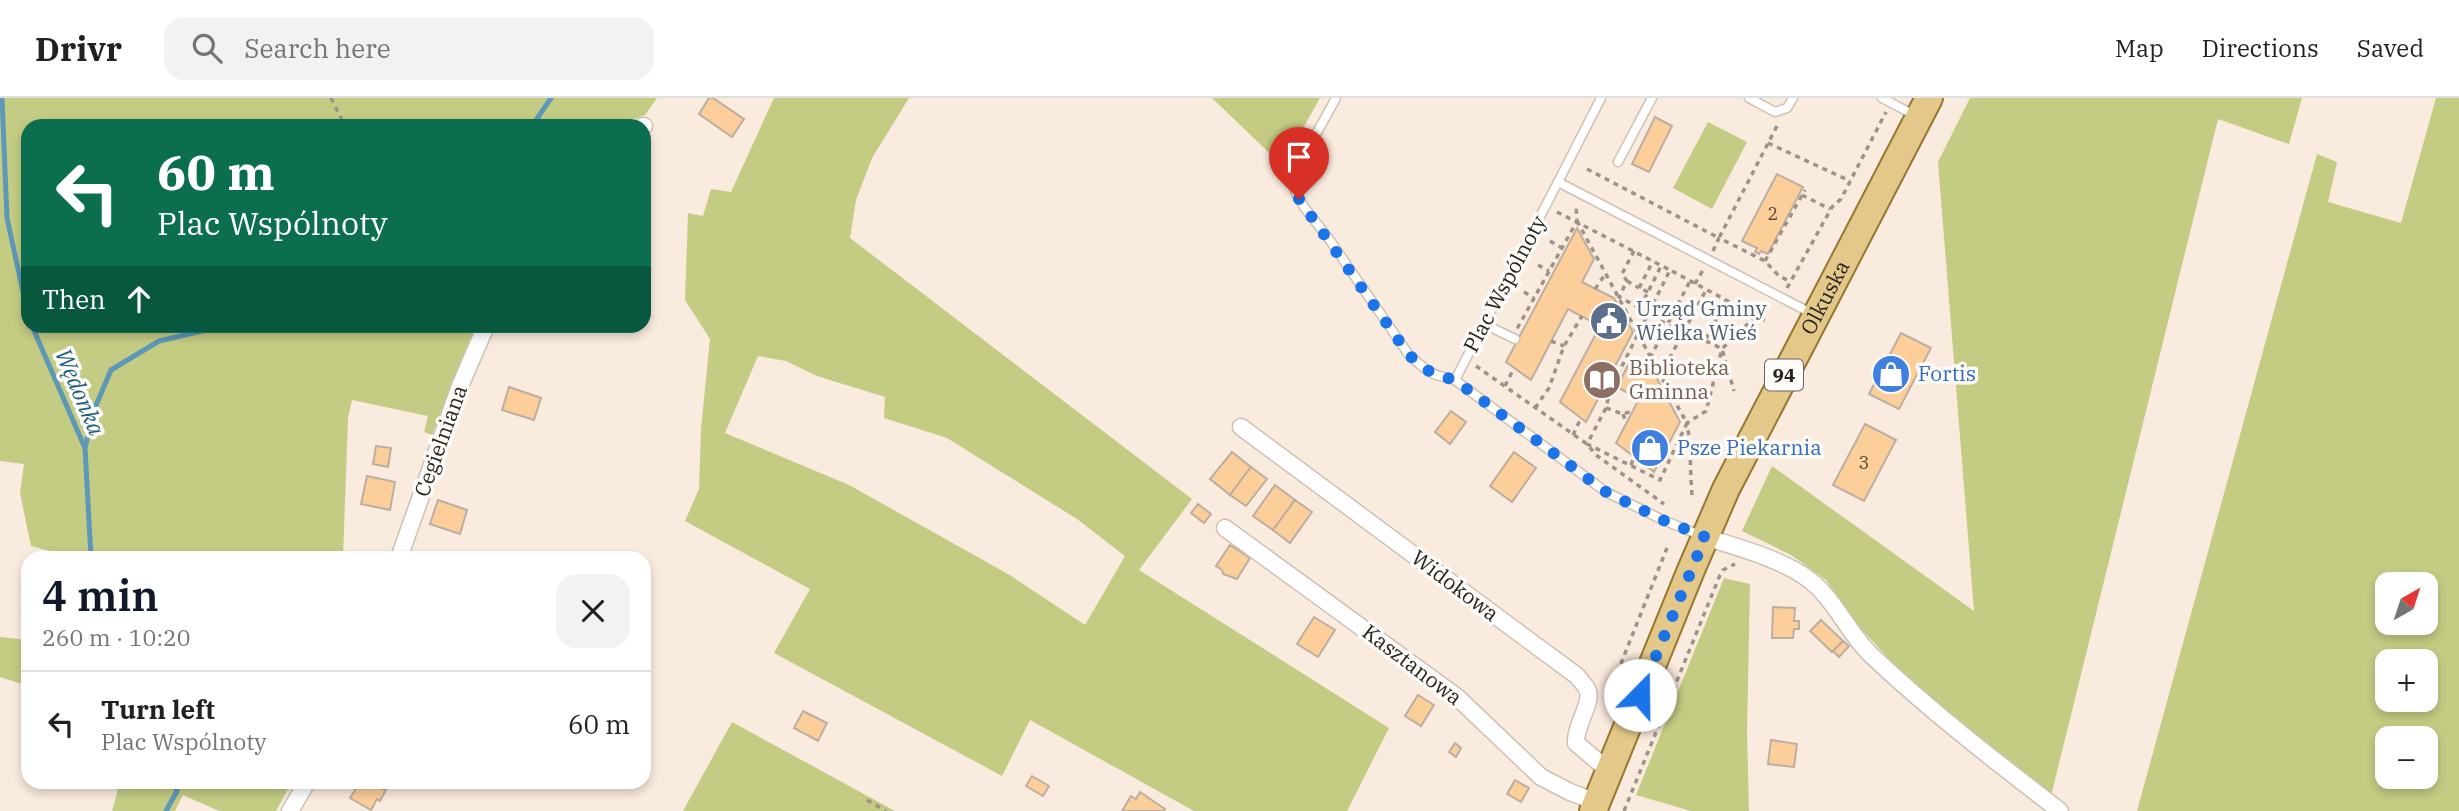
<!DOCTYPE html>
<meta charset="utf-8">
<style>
:root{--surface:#fff;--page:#f2f2f2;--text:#202124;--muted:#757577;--line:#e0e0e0;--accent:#111827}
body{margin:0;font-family:"IBM Plex Serif",serif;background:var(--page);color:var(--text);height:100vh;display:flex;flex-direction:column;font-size:26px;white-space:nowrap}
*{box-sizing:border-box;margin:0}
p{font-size:23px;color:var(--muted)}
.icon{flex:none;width:38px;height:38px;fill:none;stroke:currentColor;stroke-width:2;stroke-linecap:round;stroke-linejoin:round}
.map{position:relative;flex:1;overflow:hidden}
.details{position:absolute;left:21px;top:453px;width:630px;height:238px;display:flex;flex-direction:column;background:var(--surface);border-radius:21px;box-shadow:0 4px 10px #0003}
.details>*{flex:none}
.banner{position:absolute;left:21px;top:21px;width:630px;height:214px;border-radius:21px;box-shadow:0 4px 10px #0003;background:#0b6e4f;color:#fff;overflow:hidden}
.needle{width:46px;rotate:39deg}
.tools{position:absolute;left:2375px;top:474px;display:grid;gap:14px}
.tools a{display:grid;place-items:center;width:63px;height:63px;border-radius:14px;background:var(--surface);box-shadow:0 4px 10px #0003;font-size:35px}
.pin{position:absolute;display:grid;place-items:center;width:60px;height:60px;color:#fff;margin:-72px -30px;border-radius:50% 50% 50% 0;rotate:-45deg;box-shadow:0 0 7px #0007}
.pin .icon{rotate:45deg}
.me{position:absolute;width:77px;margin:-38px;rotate:22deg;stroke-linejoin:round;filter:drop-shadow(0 0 5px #0008)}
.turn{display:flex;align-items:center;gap:24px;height:147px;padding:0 21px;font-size:32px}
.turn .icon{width:91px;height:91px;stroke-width:2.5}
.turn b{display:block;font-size:49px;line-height:60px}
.then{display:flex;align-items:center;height:66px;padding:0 21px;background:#0003;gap:14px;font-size:26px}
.round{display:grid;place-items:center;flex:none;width:74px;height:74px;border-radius:21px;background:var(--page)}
.overview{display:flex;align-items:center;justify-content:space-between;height:119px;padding:0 21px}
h1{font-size:42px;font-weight:600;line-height:52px;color:var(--accent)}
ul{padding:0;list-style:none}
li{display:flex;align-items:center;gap:21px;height:105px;padding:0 21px;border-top:2px solid var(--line)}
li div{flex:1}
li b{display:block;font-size:26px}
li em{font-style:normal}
header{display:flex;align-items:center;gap:42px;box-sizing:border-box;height:98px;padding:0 35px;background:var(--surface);border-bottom:2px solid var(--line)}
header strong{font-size:33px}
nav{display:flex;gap:38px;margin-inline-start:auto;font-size:24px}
.search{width:490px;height:63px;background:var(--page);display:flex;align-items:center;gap:18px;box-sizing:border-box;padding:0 24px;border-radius:21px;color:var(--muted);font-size:26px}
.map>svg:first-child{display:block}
.green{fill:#c4cb83;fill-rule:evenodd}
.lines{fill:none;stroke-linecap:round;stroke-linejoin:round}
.stream{stroke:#5e98b7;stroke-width:5}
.building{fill:#fbce9a;stroke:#bcafa1;stroke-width:2}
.lane-casing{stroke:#cec1b3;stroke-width:11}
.street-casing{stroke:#cec1b3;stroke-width:19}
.primary-casing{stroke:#967732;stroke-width:30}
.path{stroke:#9d9389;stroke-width:3.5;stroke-dasharray:5 5;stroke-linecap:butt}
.lane{stroke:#fff;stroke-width:8}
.street{stroke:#fff;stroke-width:16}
.primary{stroke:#e3c88a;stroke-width:26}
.route{stroke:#1a73e8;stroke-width:12;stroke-dasharray:0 21.6}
.labels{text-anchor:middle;stroke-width:7;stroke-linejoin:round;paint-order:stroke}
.number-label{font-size:18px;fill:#5e4e3e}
.shield{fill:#fdfbf8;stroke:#696460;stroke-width:2}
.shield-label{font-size:19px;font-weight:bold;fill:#29241f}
.street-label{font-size:21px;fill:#29241f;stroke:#fdfbf8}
.service-label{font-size:21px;fill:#4e5e75;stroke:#fdfbf8;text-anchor:start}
.education-label{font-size:21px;fill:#785e54;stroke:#fdfbf8;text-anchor:start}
.shop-label{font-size:21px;fill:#366cbe;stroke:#fdfbf8;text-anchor:start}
.water-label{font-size:23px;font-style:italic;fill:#1f5f7e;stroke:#fdfbf8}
</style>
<header>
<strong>Drivr</strong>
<div class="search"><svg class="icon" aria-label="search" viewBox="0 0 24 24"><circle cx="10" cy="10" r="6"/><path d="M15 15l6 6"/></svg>Search here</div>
<nav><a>Map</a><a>Directions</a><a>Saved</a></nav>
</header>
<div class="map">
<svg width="2459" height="713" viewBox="0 0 2459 713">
<rect width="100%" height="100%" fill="#f9ebdd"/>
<g class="green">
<polygon points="0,0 657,0 645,17 613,28 28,28 28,228 475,228 432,337 424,334 428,318 352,302 348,320 343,460 51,460 50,453 31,448 20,395 24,366 0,363"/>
<path d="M774,0H909L872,60L856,102L850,140L1192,401L1139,472L1389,630L1347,713H1194L1030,622L1002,678L774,555L810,491L685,423L699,391L701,331L710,241L685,202L688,115L703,118L711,91L731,94ZM758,258L786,263L817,278L885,299L884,320L947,340L1077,421L1125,458L1085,527L1008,476L849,387L725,335Z"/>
<polygon points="1212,0 1320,0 1282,67"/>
<polygon points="1970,0 2302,0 2289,46 2218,21 2050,702 1909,582 1861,531 1826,482 1791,457 1742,433 1772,368 1974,513 1938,64"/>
<path d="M2436,0H2459V713H2137L2317,56L2337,64L2328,104L2401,125ZM2387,486H2426V525H2387ZM2387,564H2426V602H2387ZM2387,640H2426V679H2387Z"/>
<polygon points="1708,24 1747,44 1712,111 1673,90"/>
<polygon points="1724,480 1750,486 1747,634 1749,713 1691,713 1636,697"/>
<polygon points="0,539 28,542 28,588 0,579"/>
<polygon points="732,624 895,713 683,713"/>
<polygon points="117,684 292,684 276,713 219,713 183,697 175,713 112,713 117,696"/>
</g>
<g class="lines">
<g class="stream">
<polyline points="2,0 7,120 28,217"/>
<polyline points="532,28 551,0"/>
<polyline points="32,228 85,350 91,460"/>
<polyline points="85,350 94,312 111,272 159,243 224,228"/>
<polyline points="166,713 177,693 173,684"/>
</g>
</g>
<g class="building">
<polygon points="709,0 713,0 744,21 732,39 699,16"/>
<polygon points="1655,19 1672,28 1649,74 1632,66"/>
<polygon points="1777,76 1803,89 1768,156 1761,153 1759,156 1755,154 1757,150 1742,143"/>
<polygon points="1577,130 1594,161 1582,184 1614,200 1633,234 1586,324 1560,304 1600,228 1568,211 1531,282 1506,264"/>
<polygon points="1901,235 1931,250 1899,311 1869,296"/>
<polygon points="1630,263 1653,273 1680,324 1654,374 1616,345 1639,301 1617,289"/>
<polygon points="509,289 541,300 534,322 502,312"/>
<polygon points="1451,313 1466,324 1450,346 1435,334"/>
<polygon points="1865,326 1896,342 1864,403 1833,387"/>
<polygon points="376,348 391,350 388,369 373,366"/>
<polygon points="1232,354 1251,369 1230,397 1210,381"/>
<polygon points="1514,354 1536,370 1512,404 1490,388"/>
<polygon points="1251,369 1267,381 1246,408 1230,397"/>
<polygon points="367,378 395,384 390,412 361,406"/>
<polygon points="1275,387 1295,402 1273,432 1253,418"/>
<polygon points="438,402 467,412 460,436 430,426"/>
<polygon points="1295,402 1312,414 1290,445 1273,432"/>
<polygon points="1198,406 1211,416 1204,425 1191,415"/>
<polygon points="1230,447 1250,460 1237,481 1223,476 1222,472 1216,468"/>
<polygon points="1773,509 1795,510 1794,523 1799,523 1799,531 1794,531 1793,540 1772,540"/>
<polygon points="1314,519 1335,532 1318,559 1297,546"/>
<polygon points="1821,522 1843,543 1832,554 1810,533"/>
<polygon points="1843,543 1849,548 1839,559 1833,553"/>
<polygon points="1418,597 1434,607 1421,628 1405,618"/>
<polygon points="803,613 827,625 818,643 794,630"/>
<polygon points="1771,642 1797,646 1794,669 1768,666"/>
<polygon points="1455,645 1461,650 1456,659 1449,654"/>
<polygon points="1032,678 1049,688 1043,698 1026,688"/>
<polygon points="1515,682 1529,690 1521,704 1507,696"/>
<polygon points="360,684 387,684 383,691 386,692 380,703 377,701 371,712 350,700"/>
<polygon points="1140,694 1165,711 1164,713 1122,713 1131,698 1136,701"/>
</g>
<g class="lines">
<defs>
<g id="lane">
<polyline points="1336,0 1298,69 1295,93 1304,109 1329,141 1409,257 1424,270 1436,277 1455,282 1606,394 1663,422 1702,438"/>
<polyline points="1749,0 1775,14 1787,10 1793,0"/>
<polyline points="1882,0 1916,18"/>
<polyline points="1618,64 1652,0"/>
<polyline points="1558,84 1601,0"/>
<polyline points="1484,226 1515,241"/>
<polyline points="1455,282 1558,84 1813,216"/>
</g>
<g id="street">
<polyline points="643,28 644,28"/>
<path d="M1241,329L1577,578C1580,582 1586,588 1588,593C1592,607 1575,627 1576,645L1609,673"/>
<polyline points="1225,430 1457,599 1541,679 1570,694 1596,704"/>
<path d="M1705,439C1739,450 1775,459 1804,478C1833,497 1846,532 1870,556C1930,613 1995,663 2060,713"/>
<polyline points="399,460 460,288 486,228"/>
<polyline points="290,713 307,684"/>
</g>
<g id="primary">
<path id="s1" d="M1593,713L1691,472L1726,391L1929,0"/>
</g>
</defs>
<use href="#lane" class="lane-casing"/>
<use href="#street" class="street-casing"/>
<use href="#primary" class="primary-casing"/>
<g class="path">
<polyline points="331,0 345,28"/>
<polyline points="1768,45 1850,83"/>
<polyline points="1587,71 1719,140 1779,24"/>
<polyline points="1802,97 1830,111"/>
<polyline points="1557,114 1670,172"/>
<path d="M1577,123C1614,190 1649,258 1687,325L1660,382L1587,346L1606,310L1610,292L1670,172L1769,225"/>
<polyline points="1550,143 1562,150"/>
<path d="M1634,153L1622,176L1627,183L1619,199C1641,210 1660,224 1682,234C1696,240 1709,243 1722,251L1734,293"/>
<polyline points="1713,153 1719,140 1765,163 1779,178 1791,184"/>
<polyline points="1765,163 1805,92"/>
<polyline points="1538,167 1549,173"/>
<polyline points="1627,183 1639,190"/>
<polyline points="1695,186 1703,172"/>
<polyline points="1787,190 1832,109 1841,101 1886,14"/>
<polyline points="1595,191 1606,175"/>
<polyline points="1524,194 1534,200"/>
<polyline points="1648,194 1639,190 1653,163"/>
<polyline points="1640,210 1661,168"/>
<polyline points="1517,228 1518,229 1577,123 1576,107"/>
<polyline points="1706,241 1726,202"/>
<polyline points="1551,243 1564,248"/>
<polyline points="1650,260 1690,183"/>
<polyline points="1476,268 1587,346 1596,357 1664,406"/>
<polyline points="1660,278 1706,192"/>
<polyline points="1505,288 1514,270"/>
<polyline points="1535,310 1549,290 1564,248 1582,218"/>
<polyline points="1606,310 1623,316 1632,313"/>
<polyline points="1623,316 1626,325"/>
<polyline points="1573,337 1581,320"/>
<polyline points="1631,367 1634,359"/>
<path d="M1692,397C1690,373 1691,349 1687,325L1706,313L1722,251L1756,218"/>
<polyline points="1606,603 1667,450"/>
<polyline points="867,702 886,713"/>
<polyline points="1624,713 1720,477 1723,472 1735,466"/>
</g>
<use href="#lane" class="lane"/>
<use href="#street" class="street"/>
<use href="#primary" class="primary"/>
</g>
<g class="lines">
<polyline class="route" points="1299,101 1409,257 1424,270 1436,277 1455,282 1606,394 1663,422 1705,439 1640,597"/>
</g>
<defs>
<symbol id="civic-disc" viewBox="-11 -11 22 22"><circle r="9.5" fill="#5c6f8a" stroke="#fdfbf8"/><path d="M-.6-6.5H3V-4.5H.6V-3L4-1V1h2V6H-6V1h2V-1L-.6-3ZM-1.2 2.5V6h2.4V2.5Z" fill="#fff"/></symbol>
<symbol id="shop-disc" viewBox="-11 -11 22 22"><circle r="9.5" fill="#3f7fe0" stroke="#fdfbf8"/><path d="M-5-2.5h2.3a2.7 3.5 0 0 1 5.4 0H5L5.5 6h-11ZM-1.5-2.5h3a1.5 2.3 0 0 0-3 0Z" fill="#fff"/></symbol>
<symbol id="library-disc" viewBox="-11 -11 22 22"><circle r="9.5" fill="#8d6e63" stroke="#fdfbf8"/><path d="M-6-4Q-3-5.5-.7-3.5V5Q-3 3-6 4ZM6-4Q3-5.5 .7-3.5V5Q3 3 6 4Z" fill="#fff"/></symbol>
</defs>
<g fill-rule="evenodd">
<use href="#civic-disc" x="1587" y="201" width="44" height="44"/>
<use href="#shop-disc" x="1869" y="254" width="44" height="44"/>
<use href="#library-disc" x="1580" y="260" width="44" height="44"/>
<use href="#shop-disc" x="1628" y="328" width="44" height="44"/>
</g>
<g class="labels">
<g class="number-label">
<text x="1773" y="122">2</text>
<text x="1864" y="371">3</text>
</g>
<rect class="shield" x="1765" y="261.5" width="38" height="31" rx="5"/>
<g class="shield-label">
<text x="1784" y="284">94</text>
</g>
<g class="street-label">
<text transform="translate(1505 186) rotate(-62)" y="7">Plac Wspólnoty</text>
<text dy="7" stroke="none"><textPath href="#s1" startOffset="564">Olkuska</textPath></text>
<text transform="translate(441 343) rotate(-70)" y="7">Cegielniana</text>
<text transform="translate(1455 488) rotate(37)" y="7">Widokowa</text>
<text transform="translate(1412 567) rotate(37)" y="7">Kasztanowa</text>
</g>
<g class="service-label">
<text x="1636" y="218">Urząd Gminy<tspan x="1636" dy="24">Wielka Wieś</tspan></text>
</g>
<g class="education-label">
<text x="1629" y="277">Biblioteka<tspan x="1629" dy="24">Gminna</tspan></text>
</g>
<g class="shop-label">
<text x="1918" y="283">Fortis</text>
<text x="1677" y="357">Psze Piekarnia</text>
</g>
<g class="water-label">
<text transform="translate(80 294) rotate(67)" y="8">Wędonka</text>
</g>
</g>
</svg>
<div class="tools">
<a><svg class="needle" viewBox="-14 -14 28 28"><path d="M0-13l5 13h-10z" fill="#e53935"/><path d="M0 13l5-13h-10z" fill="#757577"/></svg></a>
<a>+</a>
<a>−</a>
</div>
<div class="pin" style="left:1299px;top:101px;background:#d93025"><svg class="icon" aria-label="arrive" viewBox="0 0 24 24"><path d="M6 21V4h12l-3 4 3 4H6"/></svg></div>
<svg class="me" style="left:1640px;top:597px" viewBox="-20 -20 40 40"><circle r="19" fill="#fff"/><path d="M0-13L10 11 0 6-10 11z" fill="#1a73e8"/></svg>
<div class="banner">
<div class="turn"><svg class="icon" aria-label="left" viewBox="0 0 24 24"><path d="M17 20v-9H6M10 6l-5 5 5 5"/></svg><div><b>60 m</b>Plac Wspólnoty</div></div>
<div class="then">Then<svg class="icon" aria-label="ahead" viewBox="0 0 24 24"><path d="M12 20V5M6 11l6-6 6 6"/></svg></div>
</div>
<section class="details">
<div class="overview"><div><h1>4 min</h1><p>260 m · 10:20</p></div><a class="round"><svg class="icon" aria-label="close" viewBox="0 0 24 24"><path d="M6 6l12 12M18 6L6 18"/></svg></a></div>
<ul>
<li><svg class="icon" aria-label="left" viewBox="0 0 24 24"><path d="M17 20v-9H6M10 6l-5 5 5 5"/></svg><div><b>Turn left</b><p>Plac Wspólnoty</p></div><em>60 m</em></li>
</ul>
</section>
</div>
